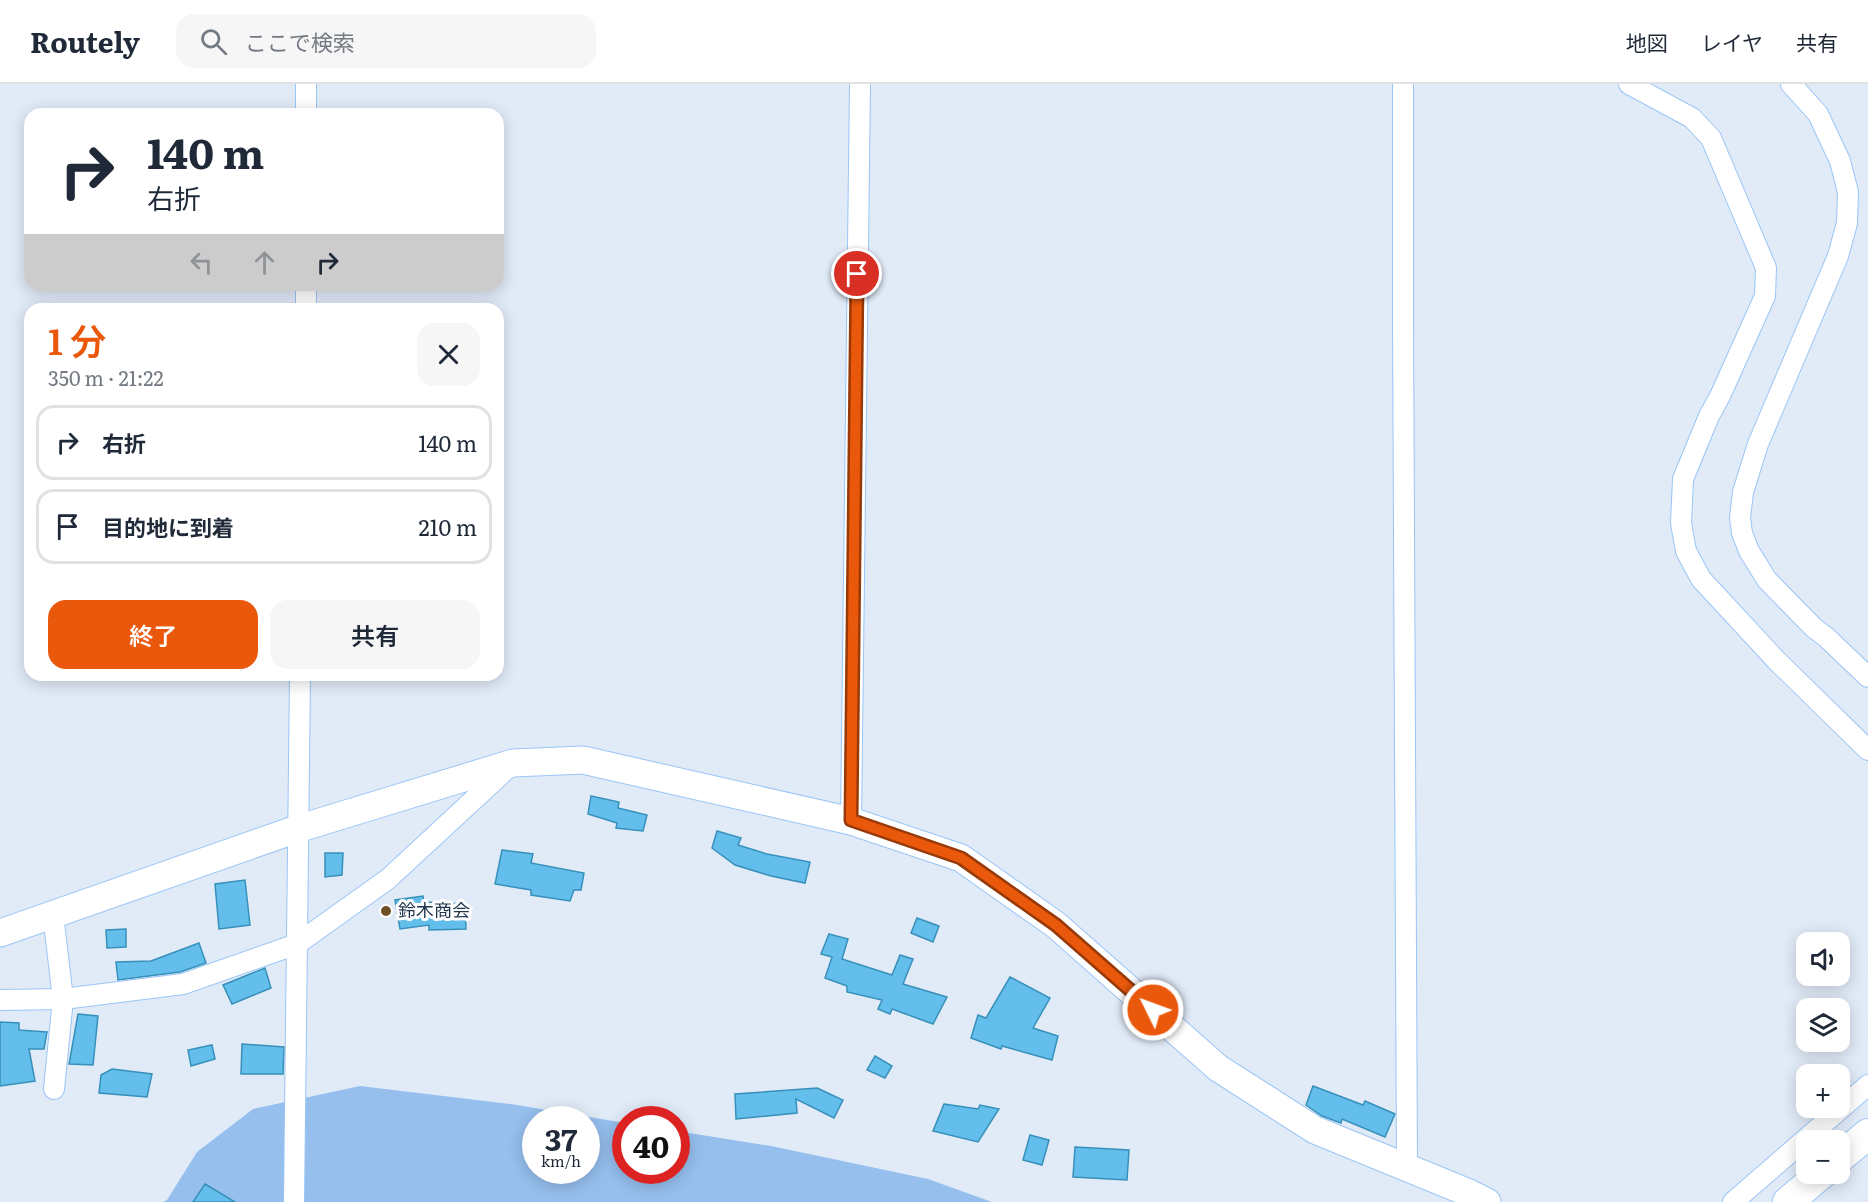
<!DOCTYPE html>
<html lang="ja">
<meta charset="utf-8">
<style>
:root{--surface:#fff;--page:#f6f6f7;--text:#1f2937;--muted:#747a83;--line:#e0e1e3;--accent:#ea580c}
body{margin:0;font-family:Literata,"Noto Sans JP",serif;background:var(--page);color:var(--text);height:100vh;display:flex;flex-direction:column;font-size:22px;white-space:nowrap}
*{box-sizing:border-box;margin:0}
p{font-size:20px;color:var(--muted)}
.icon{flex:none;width:33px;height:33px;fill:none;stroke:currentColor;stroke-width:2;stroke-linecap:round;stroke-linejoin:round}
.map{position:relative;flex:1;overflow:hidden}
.panel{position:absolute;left:24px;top:219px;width:480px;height:378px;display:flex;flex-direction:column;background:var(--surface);border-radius:18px;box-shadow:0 3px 15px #0003}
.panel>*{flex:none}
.top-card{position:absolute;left:24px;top:24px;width:480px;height:183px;border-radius:18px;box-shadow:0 3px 15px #0003;background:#fff;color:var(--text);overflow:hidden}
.buttons{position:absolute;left:1796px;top:848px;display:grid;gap:12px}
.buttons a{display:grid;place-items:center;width:54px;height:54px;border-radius:12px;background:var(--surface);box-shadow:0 3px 15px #0003;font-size:30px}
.speed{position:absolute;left:522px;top:1022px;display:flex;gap:12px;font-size:30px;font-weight:700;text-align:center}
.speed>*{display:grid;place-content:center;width:78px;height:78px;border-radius:50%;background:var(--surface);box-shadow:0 3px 15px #0003;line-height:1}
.speed small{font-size:15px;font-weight:400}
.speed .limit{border:9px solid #d22;background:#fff;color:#111}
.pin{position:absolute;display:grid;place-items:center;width:51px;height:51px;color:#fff;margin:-26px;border:3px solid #fff;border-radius:50%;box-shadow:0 2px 6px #0007}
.me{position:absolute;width:66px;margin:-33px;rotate:312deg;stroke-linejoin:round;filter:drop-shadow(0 0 4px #0008)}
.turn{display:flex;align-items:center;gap:21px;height:126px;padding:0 24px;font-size:27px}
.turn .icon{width:78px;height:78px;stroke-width:2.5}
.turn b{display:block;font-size:42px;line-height:51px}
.lanes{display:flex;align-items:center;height:57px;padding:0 24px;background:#0003;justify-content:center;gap:30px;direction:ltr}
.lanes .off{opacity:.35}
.round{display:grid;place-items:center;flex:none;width:63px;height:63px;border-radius:18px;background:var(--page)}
.head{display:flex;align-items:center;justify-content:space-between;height:102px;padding:0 24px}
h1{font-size:36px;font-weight:600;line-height:45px;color:var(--accent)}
.button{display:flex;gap:12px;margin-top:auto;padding:12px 24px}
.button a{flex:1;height:69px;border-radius:18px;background:var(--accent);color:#fff;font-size:24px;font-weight:600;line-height:69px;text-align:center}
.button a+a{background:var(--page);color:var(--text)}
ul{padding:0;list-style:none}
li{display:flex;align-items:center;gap:18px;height:75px;margin:0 12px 9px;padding:0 12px;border:3px solid var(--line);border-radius:18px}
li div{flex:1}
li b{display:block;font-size:22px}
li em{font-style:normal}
header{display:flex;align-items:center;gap:36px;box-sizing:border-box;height:84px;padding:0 30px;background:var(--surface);border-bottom:2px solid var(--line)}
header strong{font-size:28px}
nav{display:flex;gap:33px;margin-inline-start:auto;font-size:21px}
.search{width:420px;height:54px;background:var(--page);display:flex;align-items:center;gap:15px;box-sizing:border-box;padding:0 21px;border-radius:18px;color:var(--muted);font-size:22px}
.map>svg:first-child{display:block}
.green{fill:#96bfee;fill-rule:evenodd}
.building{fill:#63beeb;stroke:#3790b9;stroke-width:1.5}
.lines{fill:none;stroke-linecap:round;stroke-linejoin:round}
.street-casing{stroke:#9ac5f5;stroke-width:22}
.secondary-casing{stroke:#9ac5f5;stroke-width:29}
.primary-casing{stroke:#9ac5f5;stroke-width:32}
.street{stroke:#fff;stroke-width:20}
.secondary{stroke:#fff;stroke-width:27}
.primary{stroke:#fff;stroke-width:30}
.route-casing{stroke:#983908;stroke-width:15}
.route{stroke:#ea580c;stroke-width:10}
.poi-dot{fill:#6f5025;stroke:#fff;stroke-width:2}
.labels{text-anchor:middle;stroke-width:6;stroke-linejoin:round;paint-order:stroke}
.poi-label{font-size:18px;fill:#1e344c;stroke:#fff;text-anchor:start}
</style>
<header>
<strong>Routely</strong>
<div class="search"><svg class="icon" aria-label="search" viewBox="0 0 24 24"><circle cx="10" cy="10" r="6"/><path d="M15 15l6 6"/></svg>ここで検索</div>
<nav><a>地図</a><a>レイヤ</a><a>共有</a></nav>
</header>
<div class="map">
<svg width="1868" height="1118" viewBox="0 0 1868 1118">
<rect width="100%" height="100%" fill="#e1ebf8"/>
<path class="green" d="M360,1002L511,1020L625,1039L626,1086H676L677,1047L771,1062L928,1095L992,1118H163L167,1116L197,1068L253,1025ZM536,1035H586V1086H536Z"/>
<g class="building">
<polygon points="591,712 619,718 618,724 647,731 643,747 616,744 617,739 588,730"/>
<polygon points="717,747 741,754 738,761 767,770 810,778 805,799 771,792 735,781 712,764"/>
<polygon points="502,766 533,770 531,779 584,789 581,806 574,806 570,817 531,811 531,806 495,800"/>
<polygon points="325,769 343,769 342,791 325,793"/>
<polygon points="245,796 250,841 219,845 215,800"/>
<polygon points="423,812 424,818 465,820 466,845 429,846 429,841 400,845 395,816"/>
<polygon points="917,834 939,842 933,858 911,849"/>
<polygon points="126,845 126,863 107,864 106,846"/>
<polygon points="829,850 848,855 842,875 892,891 900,871 913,875 903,900 947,913 933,940 892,925 890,930 878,925 882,916 847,908 847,902 825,894 832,873 821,870"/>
<polygon points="199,859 206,879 180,888 118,896 116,878 151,877"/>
<polygon points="265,884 271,904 232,920 223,901"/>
<polygon points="1010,893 1050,914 1033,944 1058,952 1052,976 1002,962 1001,965 971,954 978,931 986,934"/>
<polygon points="78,930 98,932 93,981 69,980"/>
<polygon points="0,938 19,939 19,946 47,948 44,965 29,965 35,997 0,1002"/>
<polygon points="242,960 284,963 283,990 241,990"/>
<polygon points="212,961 215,975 191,982 188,966"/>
<polygon points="875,972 892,982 885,994 867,986"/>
<polygon points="112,985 152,990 147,1013 99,1009 101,991"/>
<polygon points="1313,1002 1363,1021 1365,1017 1395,1030 1385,1053 1342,1035 1341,1039 1322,1032 1306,1021"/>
<polygon points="817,1004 843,1016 834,1034 796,1015 797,1029 736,1035 735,1010"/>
<polygon points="944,1020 978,1025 980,1021 999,1025 978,1058 933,1047"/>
<polygon points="1030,1051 1049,1056 1042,1081 1023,1076"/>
<polygon points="1075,1063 1129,1066 1127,1096 1073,1093"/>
<polygon points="205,1100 235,1118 193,1118"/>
</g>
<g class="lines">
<defs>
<g id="street">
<polyline points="1403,0 1403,235 1407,1083"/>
<polyline points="1629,0 1692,34 1711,54 1766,184 1765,212 1720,312 1709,332 1683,395 1681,439 1686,467 1701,495 1776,576 1868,666"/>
<polyline points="1791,0 1818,30 1840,77 1848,108 1847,139 1838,172 1758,360 1743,408 1740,434 1742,449 1749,467 1767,496 1814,544 1826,553 1868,593"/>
<polyline points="306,30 306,0"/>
<polyline points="306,225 306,201"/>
<polyline points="851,737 860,0"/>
<polyline points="53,830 63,915 54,1005"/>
<polyline points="0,916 63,915 183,900 297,860 388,795 510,682"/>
<polyline points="294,1118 300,591"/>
<polyline points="1733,1118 1868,1001"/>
</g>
<polyline id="secondary" points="0,849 297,745 513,679 583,676 851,737 961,774 1056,841 1218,984 1315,1046 1469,1109 1487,1118"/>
<g id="primary">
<polyline points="1839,1074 1868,1050"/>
<polyline points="1788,1118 1822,1089"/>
</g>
</defs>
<use href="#street" class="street-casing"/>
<use href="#secondary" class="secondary-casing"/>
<use href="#primary" class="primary-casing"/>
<use href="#street" class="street"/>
<use href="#secondary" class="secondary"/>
<use href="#primary" class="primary"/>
</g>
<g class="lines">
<defs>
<polyline id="route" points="857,190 851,736 961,774 1056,841 1153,926"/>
</defs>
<use href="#route" class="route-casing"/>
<use href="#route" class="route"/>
</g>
<circle class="poi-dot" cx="386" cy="827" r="6"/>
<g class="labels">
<g class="poi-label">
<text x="398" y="833">鈴木商会</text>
</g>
</g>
</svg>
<div class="buttons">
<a><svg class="icon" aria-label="sound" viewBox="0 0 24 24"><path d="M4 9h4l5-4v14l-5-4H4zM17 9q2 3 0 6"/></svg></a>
<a><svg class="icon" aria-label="layers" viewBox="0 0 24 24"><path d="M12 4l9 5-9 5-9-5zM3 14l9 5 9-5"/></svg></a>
<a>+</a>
<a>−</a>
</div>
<div class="speed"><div>37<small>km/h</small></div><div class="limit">40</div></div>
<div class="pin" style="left:857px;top:190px;background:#d93025"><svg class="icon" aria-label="arrive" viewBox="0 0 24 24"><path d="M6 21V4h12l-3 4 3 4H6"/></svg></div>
<svg class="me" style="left:1153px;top:926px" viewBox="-20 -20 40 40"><circle r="17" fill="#ea580c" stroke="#fff" stroke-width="3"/><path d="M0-11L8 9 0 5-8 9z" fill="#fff"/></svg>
<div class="top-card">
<div class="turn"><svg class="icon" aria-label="right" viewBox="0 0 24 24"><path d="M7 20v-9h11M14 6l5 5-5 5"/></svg><div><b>140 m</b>右折</div></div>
<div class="lanes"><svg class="icon off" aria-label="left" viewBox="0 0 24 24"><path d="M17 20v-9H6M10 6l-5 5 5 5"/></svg><svg class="icon off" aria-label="ahead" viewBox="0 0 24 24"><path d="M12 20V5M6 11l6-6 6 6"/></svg><svg class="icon" aria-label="right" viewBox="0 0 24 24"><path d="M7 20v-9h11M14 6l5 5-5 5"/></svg></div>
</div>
<section class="panel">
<div class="head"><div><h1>1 分</h1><p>350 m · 21:22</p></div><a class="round"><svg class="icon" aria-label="close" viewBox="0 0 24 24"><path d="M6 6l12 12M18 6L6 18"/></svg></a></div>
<ul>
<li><svg class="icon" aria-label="right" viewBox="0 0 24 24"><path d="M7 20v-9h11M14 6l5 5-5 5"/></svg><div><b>右折</b></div><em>140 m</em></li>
<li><svg class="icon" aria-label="arrive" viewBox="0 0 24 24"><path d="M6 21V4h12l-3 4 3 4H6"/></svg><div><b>目的地に到着</b></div><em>210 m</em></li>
</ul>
<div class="button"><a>終了</a><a>共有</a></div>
</section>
</div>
